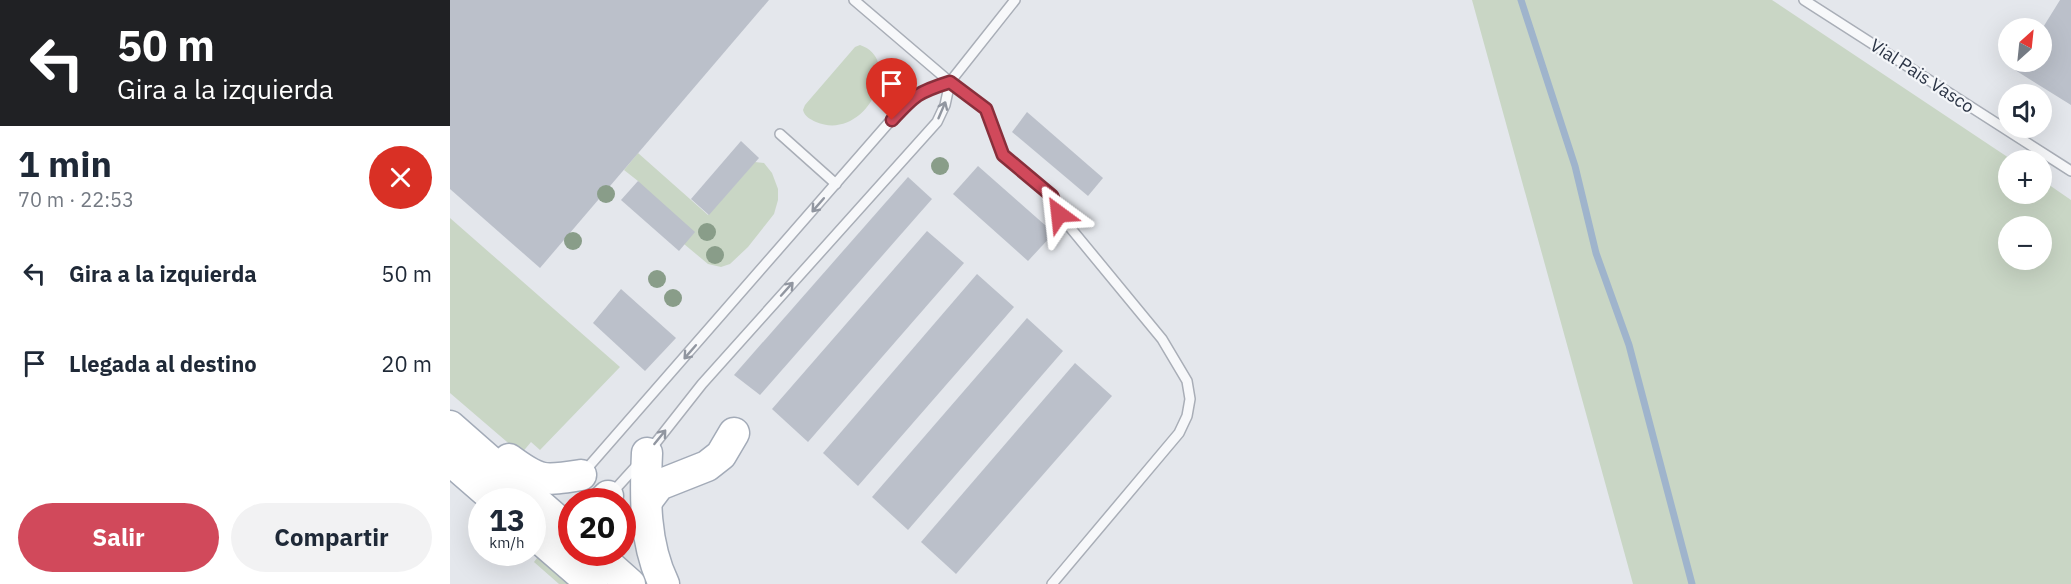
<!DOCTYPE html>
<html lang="es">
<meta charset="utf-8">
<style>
:root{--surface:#fff;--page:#f2f2f3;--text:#1f2937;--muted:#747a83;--accent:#d1495b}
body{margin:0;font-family:"IBM Plex Sans",sans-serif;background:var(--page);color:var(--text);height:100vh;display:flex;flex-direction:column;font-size:22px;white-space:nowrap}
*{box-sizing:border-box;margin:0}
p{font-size:20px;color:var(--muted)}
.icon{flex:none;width:33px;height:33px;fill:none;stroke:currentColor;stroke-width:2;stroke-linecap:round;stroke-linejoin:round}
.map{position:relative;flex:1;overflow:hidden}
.panel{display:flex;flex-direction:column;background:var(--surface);width:450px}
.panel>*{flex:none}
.top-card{background:#202124;color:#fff;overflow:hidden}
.needle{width:39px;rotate:27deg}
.fabs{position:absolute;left:1548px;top:18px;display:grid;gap:12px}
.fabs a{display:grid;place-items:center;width:54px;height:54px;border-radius:50%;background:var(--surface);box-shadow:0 6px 24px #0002;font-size:30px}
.speed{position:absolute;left:18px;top:488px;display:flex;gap:12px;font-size:30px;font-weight:700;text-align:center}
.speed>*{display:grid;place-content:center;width:78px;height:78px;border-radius:50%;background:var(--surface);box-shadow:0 6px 24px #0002;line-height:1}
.speed small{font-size:15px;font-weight:400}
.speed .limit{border:9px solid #d22;background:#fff;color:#111}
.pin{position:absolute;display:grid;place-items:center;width:51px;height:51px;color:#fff;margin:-62px -26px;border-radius:50% 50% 50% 0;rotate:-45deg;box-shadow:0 0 6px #0007}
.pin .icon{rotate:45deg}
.me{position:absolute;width:66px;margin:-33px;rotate:330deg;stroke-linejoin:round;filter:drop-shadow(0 0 4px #0008)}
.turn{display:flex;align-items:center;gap:21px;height:126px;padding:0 18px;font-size:27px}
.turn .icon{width:78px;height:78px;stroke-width:2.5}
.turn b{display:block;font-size:42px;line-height:51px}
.round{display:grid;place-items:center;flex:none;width:63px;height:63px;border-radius:32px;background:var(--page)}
.head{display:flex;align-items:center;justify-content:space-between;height:102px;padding:0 18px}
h1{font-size:36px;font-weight:700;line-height:45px}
.cta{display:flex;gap:12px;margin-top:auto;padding:12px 18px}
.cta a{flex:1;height:69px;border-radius:36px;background:var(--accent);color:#fff;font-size:24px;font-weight:700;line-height:69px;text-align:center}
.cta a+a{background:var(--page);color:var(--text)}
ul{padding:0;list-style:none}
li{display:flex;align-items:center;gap:18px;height:90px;padding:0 18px}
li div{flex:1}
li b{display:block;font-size:22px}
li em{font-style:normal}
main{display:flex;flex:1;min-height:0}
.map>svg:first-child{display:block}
.green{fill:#c9d6c5;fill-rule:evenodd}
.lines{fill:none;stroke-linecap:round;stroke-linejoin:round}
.stream{stroke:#9fb4cc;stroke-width:7}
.building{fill:#bbc0ca}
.service-casing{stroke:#a9aeb7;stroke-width:12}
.primary-casing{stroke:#a3abb8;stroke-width:33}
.service{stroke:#f7f8fa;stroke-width:9}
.primary{stroke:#fff;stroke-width:30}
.tree{fill:#899d89}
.oneway{stroke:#9196a0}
.route-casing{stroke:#882f3b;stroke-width:15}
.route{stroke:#d1495b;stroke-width:10}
.labels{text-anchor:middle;stroke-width:4.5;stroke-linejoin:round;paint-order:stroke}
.street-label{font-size:18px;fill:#2b3445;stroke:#f4f6f9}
</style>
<main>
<section class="panel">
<div class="top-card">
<div class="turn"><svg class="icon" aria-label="left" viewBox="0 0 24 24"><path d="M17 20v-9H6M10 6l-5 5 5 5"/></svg><div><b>50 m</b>Gira a la izquierda</div></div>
</div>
<div class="head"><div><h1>1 min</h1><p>70 m · 22:53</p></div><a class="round" style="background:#d93025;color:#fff"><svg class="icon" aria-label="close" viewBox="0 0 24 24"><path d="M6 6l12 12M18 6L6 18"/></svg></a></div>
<ul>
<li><svg class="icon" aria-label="left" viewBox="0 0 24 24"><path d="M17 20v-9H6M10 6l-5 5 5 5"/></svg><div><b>Gira a la izquierda</b></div><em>50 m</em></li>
<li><svg class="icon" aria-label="arrive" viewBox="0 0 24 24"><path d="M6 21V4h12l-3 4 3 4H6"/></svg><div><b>Llegada al destino</b></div><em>20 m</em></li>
</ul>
<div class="cta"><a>Salir</a><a>Compartir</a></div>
</section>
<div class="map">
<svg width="1621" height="584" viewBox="0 0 1621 584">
<rect width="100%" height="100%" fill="#e4e7ec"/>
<g class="green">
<path d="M1022,0H1322L1562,160H1558V194H1592V180L1621,200V584H1183ZM1592,226V260H1558V226Z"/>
<path d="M410,45C455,60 416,143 366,122C360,119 355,117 353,110L355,105L405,47Z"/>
<polygon points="188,153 258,215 305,162 314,163 322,173 328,189 328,200 324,214 298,247 280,264 271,267 258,264 234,244 188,181 174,170"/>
<polygon points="0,218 170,367 90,450 81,442 71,454 0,393"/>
<polygon points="90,554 124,584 109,584 84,562"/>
</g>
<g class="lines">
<polyline class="stream" points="1071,0 1125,166 1146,253 1179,345 1242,584"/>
</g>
<g class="building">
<polygon points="0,0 319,0 90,268 0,189"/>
<polygon points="1610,0 1621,0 1621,105 1565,70 1570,62 1592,62 1592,29"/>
<polygon points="577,112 653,178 638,196 562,132"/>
<polygon points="291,141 309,158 259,215 241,199"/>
<polygon points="528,166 604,233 578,261 503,194"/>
<polygon points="458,177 482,199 310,395 284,375"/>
<polygon points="188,181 245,232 229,251 171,200"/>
<polygon points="477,231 514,263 358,442 322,409"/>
<polygon points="527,274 564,307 408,486 373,453"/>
<polygon points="171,289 226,338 195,371 143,323"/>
<polygon points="577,318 613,351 458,530 422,497"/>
<polygon points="625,363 662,396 506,574 471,542"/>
</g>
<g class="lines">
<defs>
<g id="service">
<polyline points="404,0 500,82 536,109 553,155 602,196 609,214 712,339 737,381 740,399 737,416 729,433 602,584"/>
<polyline points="1354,0 1621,171"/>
<polyline points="330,134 386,184"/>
<polyline points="200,450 252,384 487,122 495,105 500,82 565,0"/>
<path d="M133,473L442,119C465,95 468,92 500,82"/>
<polyline points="160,495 189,463"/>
</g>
<g id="primary">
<polyline points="0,426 122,533"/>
<path d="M197,453C195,497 194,543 214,584"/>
<path d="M59,459C90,482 94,481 131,475"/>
<polyline points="0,460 47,501"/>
<polyline points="153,501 158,496"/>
<polyline points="197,501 209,485 257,466 271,455 284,433"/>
<polyline points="82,532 142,584"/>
<polyline points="144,552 180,584"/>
</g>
</defs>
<use href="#service" class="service-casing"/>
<use href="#primary" class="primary-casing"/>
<use href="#service" class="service"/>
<use href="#primary" class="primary"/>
</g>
<g class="tree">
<circle cx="490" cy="166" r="9"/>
<circle cx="156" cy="194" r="9"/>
<circle cx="257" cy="232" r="9"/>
<circle cx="123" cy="241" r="9"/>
<circle cx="265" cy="255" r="9"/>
<circle cx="207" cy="279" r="9"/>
<circle cx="223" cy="298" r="9"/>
</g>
<defs><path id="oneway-shaft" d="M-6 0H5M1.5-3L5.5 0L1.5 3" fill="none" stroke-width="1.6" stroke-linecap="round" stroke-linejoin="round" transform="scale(1.5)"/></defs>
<g class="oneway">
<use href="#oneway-shaft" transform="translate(492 110) rotate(-67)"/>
<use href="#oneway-shaft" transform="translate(368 205) rotate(131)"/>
<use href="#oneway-shaft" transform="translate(337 289) rotate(-48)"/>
<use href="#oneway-shaft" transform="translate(240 352) rotate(131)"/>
<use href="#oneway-shaft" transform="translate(210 437) rotate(-51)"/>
</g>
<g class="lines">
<defs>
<path id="route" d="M442,120C465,95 468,92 500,82L536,109L553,155L602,196L609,214"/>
</defs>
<use href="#route" class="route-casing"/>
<use href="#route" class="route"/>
</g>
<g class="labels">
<g class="street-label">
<text transform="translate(1472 76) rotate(33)" y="6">Vial Pais Vasco</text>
</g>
</g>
</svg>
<div class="fabs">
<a><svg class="needle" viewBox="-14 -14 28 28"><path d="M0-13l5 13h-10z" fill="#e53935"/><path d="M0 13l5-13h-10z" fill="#747a83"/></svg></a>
<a><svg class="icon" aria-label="sound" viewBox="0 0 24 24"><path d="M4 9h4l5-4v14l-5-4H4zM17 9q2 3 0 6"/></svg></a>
<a>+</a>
<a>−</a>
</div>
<div class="speed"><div>13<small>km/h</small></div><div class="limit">20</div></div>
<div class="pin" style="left:442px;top:120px;background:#d93025"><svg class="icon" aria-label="arrive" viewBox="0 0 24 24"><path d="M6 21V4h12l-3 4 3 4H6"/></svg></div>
<svg class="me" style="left:609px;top:214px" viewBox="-20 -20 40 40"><path d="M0-17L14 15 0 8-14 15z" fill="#d1495b" stroke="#fff" stroke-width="4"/></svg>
</div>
</main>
